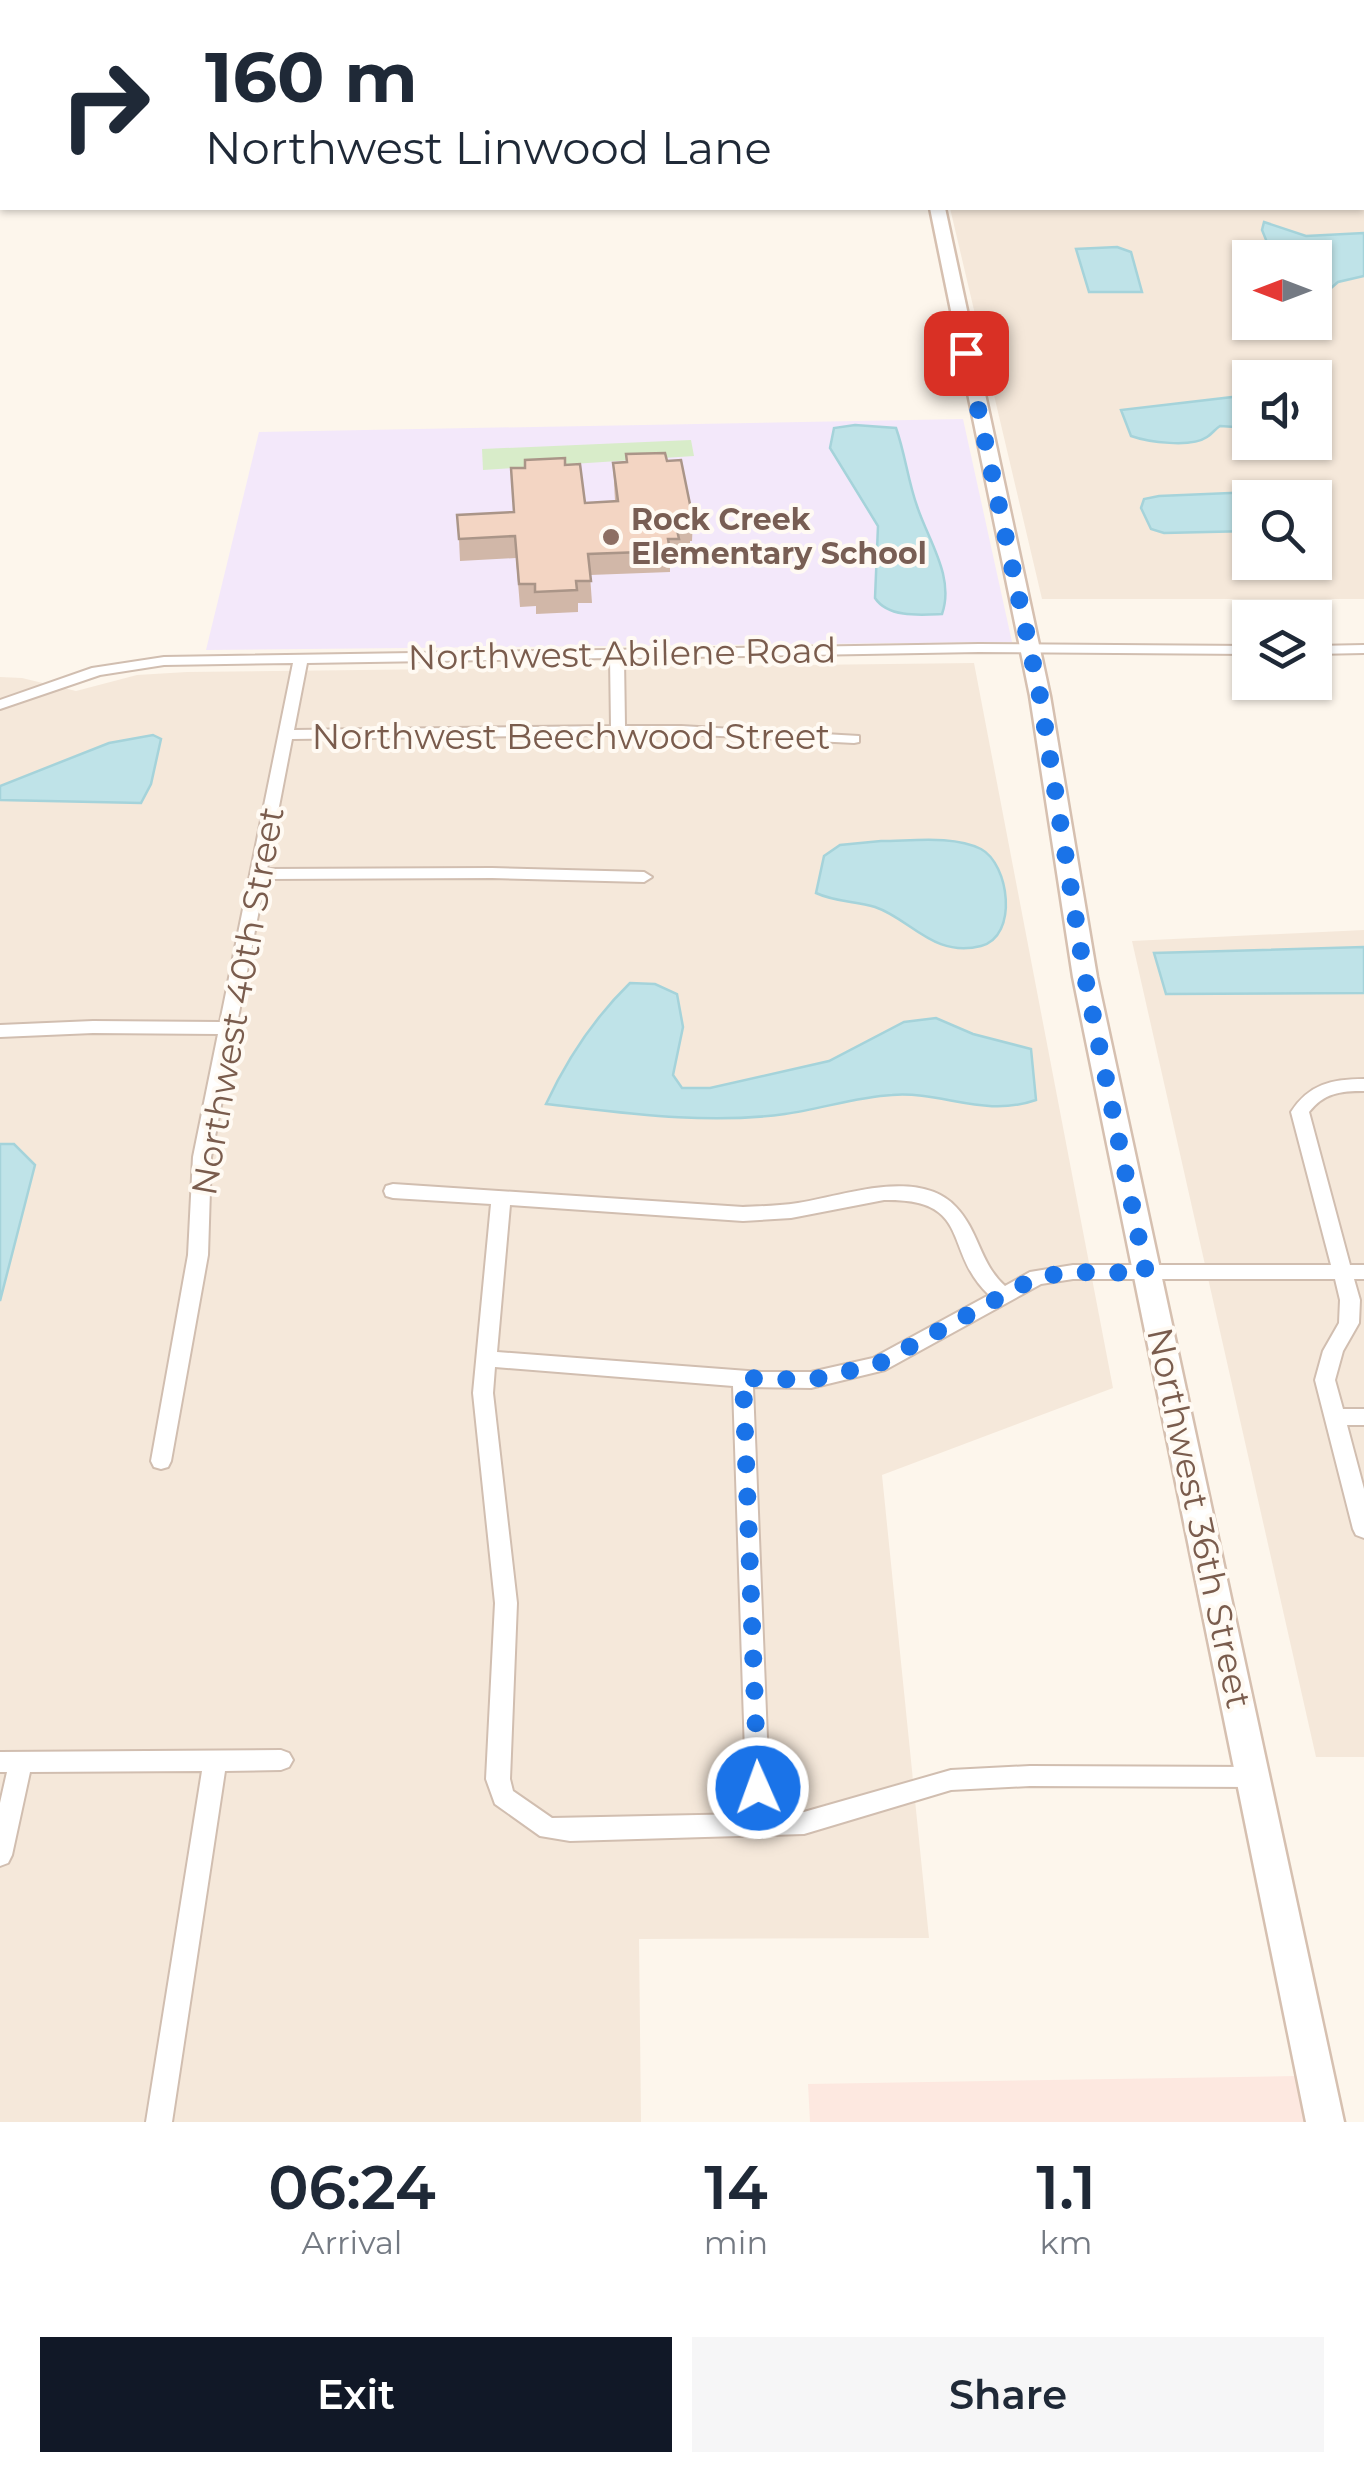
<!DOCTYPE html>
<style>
:root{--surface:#fff;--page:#f6f6f7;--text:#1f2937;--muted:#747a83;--accent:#111827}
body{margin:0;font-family:Montserrat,sans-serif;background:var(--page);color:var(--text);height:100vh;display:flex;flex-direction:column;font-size:38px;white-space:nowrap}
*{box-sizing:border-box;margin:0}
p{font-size:32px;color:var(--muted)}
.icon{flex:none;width:55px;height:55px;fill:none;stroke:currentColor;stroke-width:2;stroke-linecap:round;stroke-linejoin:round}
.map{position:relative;height:2122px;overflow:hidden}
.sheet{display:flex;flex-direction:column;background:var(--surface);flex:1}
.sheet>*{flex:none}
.hud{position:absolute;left:0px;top:0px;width:1365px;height:210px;box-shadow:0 2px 8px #0004;background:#fff;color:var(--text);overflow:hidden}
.needle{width:65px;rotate:270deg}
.fabs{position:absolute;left:1232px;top:240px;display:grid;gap:20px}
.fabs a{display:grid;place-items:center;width:100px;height:100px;border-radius:0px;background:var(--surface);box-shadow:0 2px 8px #0004;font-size:50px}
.pin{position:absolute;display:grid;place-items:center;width:85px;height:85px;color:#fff;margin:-42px;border-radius:20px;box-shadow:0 5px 15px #0006}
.me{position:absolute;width:110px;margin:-55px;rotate:358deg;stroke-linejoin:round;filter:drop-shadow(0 0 8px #0008)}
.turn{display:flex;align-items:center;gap:35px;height:210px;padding:0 40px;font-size:45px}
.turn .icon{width:130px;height:130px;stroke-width:2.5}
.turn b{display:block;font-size:70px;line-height:85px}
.eta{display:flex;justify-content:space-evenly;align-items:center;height:170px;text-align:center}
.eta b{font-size:60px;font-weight:600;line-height:70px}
.button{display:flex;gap:20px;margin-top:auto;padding:20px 40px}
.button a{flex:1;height:115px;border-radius:0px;background:var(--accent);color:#fff;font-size:40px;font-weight:600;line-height:115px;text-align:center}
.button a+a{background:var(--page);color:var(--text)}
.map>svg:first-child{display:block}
.residential{fill:#f5e8da;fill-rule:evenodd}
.commercial{fill:#fde8e0}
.education{fill:#f3e8fa}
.green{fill:#d8ecc9}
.water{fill:#bfe3e8;stroke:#a5d3da;stroke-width:2.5}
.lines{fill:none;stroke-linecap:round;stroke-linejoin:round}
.minor-casing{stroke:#d1beb0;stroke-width:4}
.secondary-casing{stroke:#d6c0b0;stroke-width:5}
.minor{fill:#fff;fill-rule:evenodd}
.secondary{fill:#fff;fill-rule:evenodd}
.wall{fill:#d1b7a8}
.building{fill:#f3d5c3;stroke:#aa9588;stroke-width:2.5}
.route{stroke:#1a73e8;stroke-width:18;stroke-dasharray:0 32.4}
.education-dot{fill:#8d6e63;stroke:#fffaf3;stroke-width:4}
.labels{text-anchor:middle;stroke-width:8;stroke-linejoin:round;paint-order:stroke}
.far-education-label{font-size:30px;font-weight:bold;fill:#785e54;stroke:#fffaf3;text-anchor:start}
.street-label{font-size:35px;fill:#7a5c4d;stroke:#fffaf3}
</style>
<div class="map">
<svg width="1364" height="2122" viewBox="0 0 1364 2122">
<rect width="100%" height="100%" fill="#fdf6ec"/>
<g class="residential">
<path d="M1364,75V599H1042L950,208H1362ZM1250,258H1315V322H1250ZM1250,378H1315V442H1250ZM1250,498H1315V562H1250Z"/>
<polygon points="974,663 1113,1388 882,1475 929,1938 639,1939 641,2122 0,2122 0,677 22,678 76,691 137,675 187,672"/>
<polygon points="1364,930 1364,1757 1316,1757 1132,941"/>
</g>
<polygon class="commercial" points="1295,2076 1305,2122 810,2122 808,2084"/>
<polygon class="education" points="963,419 1012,642 206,650 259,432"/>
<polygon class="green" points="691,440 694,456 483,470 482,449"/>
<g class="water">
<polygon points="1264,222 1306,236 1364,233 1364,276 1338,282 1315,302 1315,258 1273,257 1262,230"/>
<polygon points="1117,247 1131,252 1142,292 1089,292 1076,249"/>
<path d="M1250,395V428L1220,426C1215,429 1212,434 1207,437C1191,448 1148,442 1131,436L1121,410Z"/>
<path d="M855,425L896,428C905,453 908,481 917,506C928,540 955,577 942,614C921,615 888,618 875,598L878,526L830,448L834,428Z"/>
<polygon points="1280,491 1284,497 1250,498 1250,531 1164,533 1151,529 1141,508 1144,499 1159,496"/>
<polygon points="153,735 161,739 151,784 141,803 0,800 0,786 109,743"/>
<path d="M881,841C912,841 953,835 981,849C1009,864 1019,936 981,946C933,958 911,919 875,907C855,901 835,902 816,893L824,856L840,845Z"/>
<polygon points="1364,947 1364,993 1166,994 1154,953"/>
<path d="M630,983L655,984L677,994L683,1027L673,1075L682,1088H710L829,1061L904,1022L936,1018L973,1034L1031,1049L1036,1100C984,1118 942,1091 892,1095C856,1097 821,1109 785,1114C706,1125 625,1113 546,1104C567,1059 595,1017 630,983Z"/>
<polygon points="0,1144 14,1144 35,1165 0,1301"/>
</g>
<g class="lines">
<defs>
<g id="minor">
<polygon points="1158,0 1167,0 1168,2 1159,2"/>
<polygon points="1276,0 1284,0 1285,2 1277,2"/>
<rect x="1362" y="13" width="2" height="6"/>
<rect x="1362" y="30" width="2" height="6"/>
<path d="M979,644L1250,646V654L979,652L624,658L625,726H681L859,736V742L854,743L681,734L292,739L267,869L492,868L644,872L652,877L644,882L492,878L265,879L211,1157L208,1255L171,1461L168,1467L161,1469L154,1467L151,1461L188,1255L193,1157L218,1034L93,1033L0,1037V1025L93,1021L220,1022L293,663L164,665L100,675L0,709V700L92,668L164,657ZM610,658L611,726L294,730L307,663Z"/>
<polygon points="1364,645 1364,653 1315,654 1315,646"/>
<path d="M1364,1079V1091C1340,1091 1324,1093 1309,1112L1350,1265H1364V1279H1354L1360,1300L1359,1323L1343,1351L1335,1380L1343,1409H1364V1425H1347L1364,1489V1538L1356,1535L1353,1529L1315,1380L1323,1351L1339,1323L1340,1300L1335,1279H1073L1041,1284L885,1370L811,1388L753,1387L770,1813L804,1812L951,1770L1030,1766L1254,1767L1262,1770L1266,1777L1262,1784L1254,1787L1030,1786L951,1790L804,1834L570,1841L540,1836L495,1804L486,1779L495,1603L473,1393L491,1204L393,1198L386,1196L384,1191L386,1186L393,1184L743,1207C761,1206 780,1206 798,1203C843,1196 919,1167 956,1207C979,1231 980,1264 1005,1286L1030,1272L1073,1265H1331L1291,1112C1309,1084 1332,1079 1364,1079ZM884,1200C974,1198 942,1251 989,1295L873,1358L811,1372H761L497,1352L510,1205L743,1221L791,1218ZM495,1367L733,1386L747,1814L552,1818L513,1791L510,1779L517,1603L493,1393Z"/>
<polygon points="281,1750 289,1753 293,1760 289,1767 281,1770 225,1771 172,2122 146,2122 202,1771 30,1772 12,1855 8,1863 0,1866 0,1803 7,1772 0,1772 0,1752"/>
</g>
<g id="secondary">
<polygon points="888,0 900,0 901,2 889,2"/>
<rect x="1362" y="59" width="2" height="8"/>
<polygon points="930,208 945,208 1050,696 1097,977 1344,2122 1306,2122 1073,977 1030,696"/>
</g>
</defs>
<use href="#minor" class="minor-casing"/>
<use href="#secondary" class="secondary-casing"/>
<use href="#minor" class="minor"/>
<use href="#secondary" class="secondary"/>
</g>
<polygon class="wall" points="626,454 667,461 693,519 692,541 690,541 690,551 679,552 679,560 670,561 670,572 590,575 592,603 578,603 578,612 536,614 536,606 520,607 516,558 460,561 459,539 514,513 565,465 585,503 615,501 613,463 626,463"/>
<polygon class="building" points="665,453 667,461 681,460 693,519 688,519 690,529 677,530 679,539 668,539 670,551 588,554 591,581 576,581 577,590 535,592 535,584 519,584 515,536 459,539 457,515 514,512 511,468 525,468 525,460 565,458 565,465 580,464 585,503 618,501 613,463 627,462 626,454"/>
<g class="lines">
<polyline class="route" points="758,1788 743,1378 811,1380 878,1364 1037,1277 1073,1272 1146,1273 1085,977 1040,696 966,353"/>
</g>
<circle class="education-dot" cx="611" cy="537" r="10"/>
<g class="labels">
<g class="far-education-label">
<text x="631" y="530">Rock Creek<tspan x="631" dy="34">Elementary School</tspan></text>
</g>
<g class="street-label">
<text transform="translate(622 654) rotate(-1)" y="12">Northwest Abilene Road</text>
<text x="571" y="749">Northwest Beechwood Street</text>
<text transform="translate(238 1001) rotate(-80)" y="12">Northwest 40th Street</text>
<text transform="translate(1199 1518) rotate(78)" y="12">Northwest 36th Street</text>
</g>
</g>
</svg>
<div class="fabs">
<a><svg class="needle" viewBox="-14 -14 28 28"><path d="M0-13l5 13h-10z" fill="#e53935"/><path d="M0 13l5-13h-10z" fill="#747a83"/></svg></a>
<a><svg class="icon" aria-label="sound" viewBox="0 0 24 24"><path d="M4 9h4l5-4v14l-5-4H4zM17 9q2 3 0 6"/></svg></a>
<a><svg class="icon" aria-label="search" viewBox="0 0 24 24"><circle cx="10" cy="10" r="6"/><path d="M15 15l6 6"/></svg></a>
<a><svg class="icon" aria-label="layers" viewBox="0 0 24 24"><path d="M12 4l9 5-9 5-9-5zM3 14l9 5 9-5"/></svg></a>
</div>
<div class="pin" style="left:966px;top:353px;background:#d93025"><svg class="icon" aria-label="arrive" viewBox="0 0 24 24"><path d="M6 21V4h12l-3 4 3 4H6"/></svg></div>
<svg class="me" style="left:758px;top:1788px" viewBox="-20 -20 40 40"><circle r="17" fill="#1a73e8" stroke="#fff" stroke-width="3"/><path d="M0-11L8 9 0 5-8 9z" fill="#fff"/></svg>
<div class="hud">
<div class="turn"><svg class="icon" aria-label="right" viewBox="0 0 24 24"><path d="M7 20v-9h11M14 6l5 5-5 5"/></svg><div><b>160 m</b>Northwest Linwood Lane</div></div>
</div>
</div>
<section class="sheet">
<div class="eta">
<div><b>06:24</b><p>Arrival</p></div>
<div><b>14</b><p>min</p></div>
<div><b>1.1</b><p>km</p></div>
</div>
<div class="button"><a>Exit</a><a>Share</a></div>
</section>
